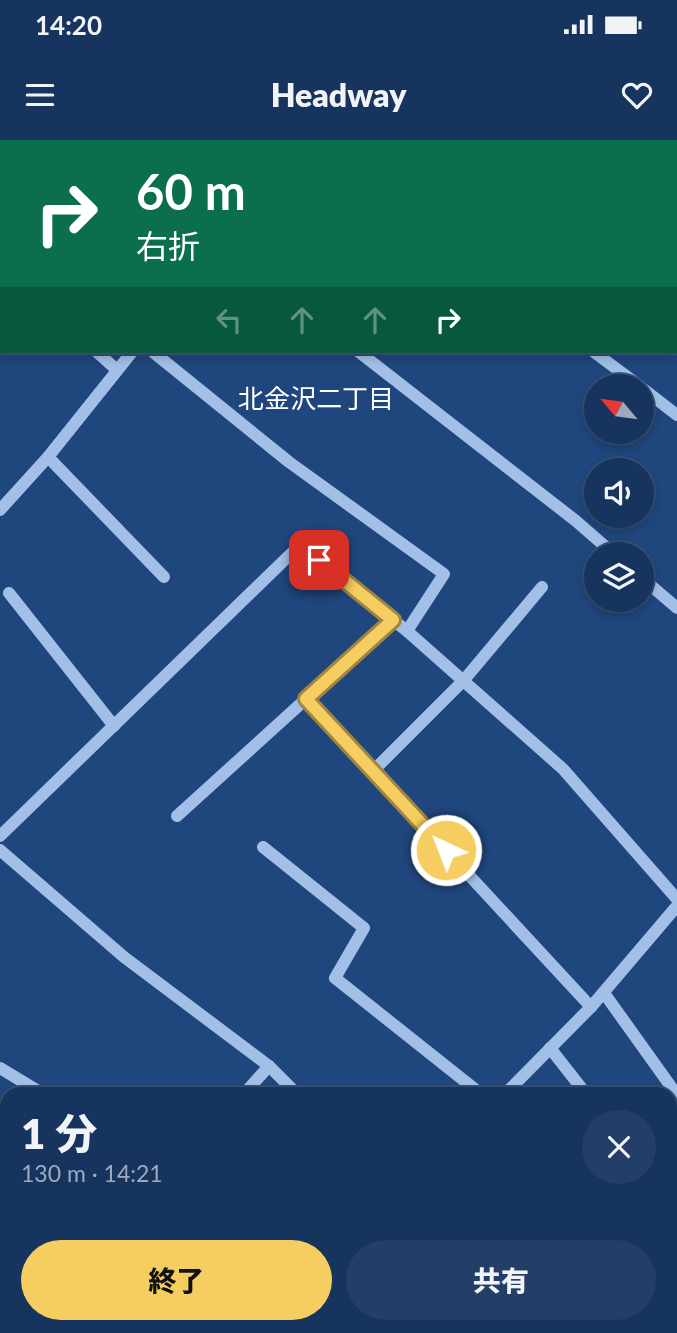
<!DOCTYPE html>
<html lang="ja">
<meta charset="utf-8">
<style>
:root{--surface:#17345e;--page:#243f67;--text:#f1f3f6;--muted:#9eaabc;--line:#364f73;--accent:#f5cd61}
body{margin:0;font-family:Lato,"Noto Sans JP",sans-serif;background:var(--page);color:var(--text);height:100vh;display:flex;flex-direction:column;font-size:26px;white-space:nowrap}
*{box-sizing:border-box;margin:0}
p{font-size:23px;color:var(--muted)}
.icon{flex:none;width:38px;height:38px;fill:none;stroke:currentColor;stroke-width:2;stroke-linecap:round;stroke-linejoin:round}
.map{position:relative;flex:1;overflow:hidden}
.sheet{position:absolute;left:0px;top:947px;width:677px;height:247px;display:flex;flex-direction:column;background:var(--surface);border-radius:21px 21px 0 0;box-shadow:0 4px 10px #0003,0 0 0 2px var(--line)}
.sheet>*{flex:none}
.top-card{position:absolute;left:0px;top:0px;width:677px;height:214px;box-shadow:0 4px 10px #0003,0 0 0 2px var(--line);background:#0b6e4f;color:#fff;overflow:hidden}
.needle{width:46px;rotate:299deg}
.buttons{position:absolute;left:584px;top:234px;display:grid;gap:14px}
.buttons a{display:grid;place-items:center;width:70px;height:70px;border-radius:50%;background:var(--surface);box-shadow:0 4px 10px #0003,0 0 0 2px var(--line);font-size:35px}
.pin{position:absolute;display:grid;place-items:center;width:60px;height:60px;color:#fff;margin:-30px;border-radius:14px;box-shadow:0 4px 10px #0006}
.me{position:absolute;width:77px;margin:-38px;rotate:317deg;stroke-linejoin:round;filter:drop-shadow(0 0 5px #0008)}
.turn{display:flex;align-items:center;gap:24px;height:147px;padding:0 21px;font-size:32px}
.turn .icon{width:91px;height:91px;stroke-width:2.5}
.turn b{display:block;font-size:49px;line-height:60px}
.lanes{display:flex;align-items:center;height:66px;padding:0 21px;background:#0003;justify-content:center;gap:35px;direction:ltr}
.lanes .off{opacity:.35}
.round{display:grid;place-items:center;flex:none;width:74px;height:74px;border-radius:37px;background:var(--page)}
.overview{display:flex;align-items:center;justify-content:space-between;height:119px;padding:0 21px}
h1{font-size:42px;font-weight:800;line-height:52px}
.button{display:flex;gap:14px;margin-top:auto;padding:14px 21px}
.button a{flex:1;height:80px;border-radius:42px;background:var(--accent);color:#111;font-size:28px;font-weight:800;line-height:80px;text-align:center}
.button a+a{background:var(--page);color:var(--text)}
.status{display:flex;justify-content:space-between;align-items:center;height:49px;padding:0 35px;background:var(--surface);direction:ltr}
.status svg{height:19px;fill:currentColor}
header{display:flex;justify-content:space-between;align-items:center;height:91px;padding:0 21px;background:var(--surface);font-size:32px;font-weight:800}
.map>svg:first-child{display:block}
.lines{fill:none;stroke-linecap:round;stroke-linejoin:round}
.river{stroke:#15325c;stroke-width:38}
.minor{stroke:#a2c0e7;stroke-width:12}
.route-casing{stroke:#9f853f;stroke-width:18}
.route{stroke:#f5cd61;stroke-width:12}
.labels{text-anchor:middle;stroke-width:7;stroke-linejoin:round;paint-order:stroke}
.neighbourhood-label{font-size:26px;fill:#fff;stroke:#1f467d}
</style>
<div class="status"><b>14:20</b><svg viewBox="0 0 49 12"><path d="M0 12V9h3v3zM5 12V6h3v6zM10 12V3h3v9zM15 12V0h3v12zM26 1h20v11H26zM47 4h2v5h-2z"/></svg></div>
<header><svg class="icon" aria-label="menu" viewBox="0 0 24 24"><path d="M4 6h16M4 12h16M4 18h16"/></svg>Headway<svg class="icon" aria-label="heart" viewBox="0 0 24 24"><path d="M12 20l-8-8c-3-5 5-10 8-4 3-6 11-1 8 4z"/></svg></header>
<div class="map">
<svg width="677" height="1193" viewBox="0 0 677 1193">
<rect width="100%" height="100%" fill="#1f467d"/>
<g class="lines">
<g class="river">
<polyline points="0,1042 7,1044"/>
<polyline points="174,1186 177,1193"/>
</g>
<g class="minor">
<polyline points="82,0 85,2"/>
<polyline points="523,0 527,2"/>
<polyline points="676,67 677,68"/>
<polyline points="0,124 2,126"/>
<polyline points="676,151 677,151"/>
<polyline points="97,212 117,230"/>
<polyline points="153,212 289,322 444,434 407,491"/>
<polyline points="359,212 576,381 615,415"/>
<polyline points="594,212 641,247"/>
<polyline points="642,248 677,275"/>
<polyline points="48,317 164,437"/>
<polyline points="0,370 48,317 132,212"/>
<polyline points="642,438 677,468"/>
<polyline points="9,453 114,586"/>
<polyline points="306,559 591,867"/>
<polyline points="373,631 464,540 542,447"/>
<polyline points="177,676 393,480"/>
<polyline points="0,696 300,405 407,491 563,629 677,759"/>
<polyline points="263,707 364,788 335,838 481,954"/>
<polyline points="0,710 124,817 269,926 297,954"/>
<polyline points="604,853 677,955"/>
<polyline points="550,908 586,954"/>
<polyline points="0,928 43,954"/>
<polyline points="244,954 269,926"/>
<polyline points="505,954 591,867 677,766"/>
<polyline points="670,1058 677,1054"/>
<polyline points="0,1119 7,1120"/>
<polyline points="423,1186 426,1193"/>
<polyline points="599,1186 602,1193"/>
</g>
</g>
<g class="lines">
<defs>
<polyline id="route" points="319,420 393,480 306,559 446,710"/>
</defs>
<use href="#route" class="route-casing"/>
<use href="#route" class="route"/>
</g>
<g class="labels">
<g class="neighbourhood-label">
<text x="316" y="268">北金沢二丁目</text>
</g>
</g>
</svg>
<div class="buttons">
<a><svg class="needle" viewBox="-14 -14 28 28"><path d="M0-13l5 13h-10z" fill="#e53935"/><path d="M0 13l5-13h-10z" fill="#9eaabc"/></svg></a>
<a><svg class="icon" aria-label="sound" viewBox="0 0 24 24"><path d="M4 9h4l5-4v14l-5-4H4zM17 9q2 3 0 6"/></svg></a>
<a><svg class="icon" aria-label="layers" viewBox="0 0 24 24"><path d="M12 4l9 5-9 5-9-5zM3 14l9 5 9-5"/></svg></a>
</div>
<div class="pin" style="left:319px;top:420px;background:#d93025"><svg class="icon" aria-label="arrive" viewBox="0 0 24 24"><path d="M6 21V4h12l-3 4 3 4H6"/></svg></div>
<svg class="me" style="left:446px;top:710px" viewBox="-20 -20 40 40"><circle r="17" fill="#f5cd61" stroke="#fff" stroke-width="3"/><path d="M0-11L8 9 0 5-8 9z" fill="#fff"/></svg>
<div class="top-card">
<div class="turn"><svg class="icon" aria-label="right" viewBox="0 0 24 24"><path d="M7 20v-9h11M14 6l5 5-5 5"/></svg><div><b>60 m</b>右折</div></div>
<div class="lanes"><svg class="icon off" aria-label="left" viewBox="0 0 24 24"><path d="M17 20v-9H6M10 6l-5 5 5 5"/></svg><svg class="icon off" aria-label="ahead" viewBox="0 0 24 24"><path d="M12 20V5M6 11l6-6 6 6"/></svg><svg class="icon off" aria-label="ahead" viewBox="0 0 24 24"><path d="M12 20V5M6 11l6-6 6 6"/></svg><svg class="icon" aria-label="right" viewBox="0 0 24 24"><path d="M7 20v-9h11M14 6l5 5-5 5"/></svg></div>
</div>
<section class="sheet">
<div class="overview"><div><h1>1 分</h1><p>130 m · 14:21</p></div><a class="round"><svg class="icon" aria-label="close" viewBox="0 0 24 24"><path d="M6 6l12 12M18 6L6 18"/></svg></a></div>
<div class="button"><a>終了</a><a>共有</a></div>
</section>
</div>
